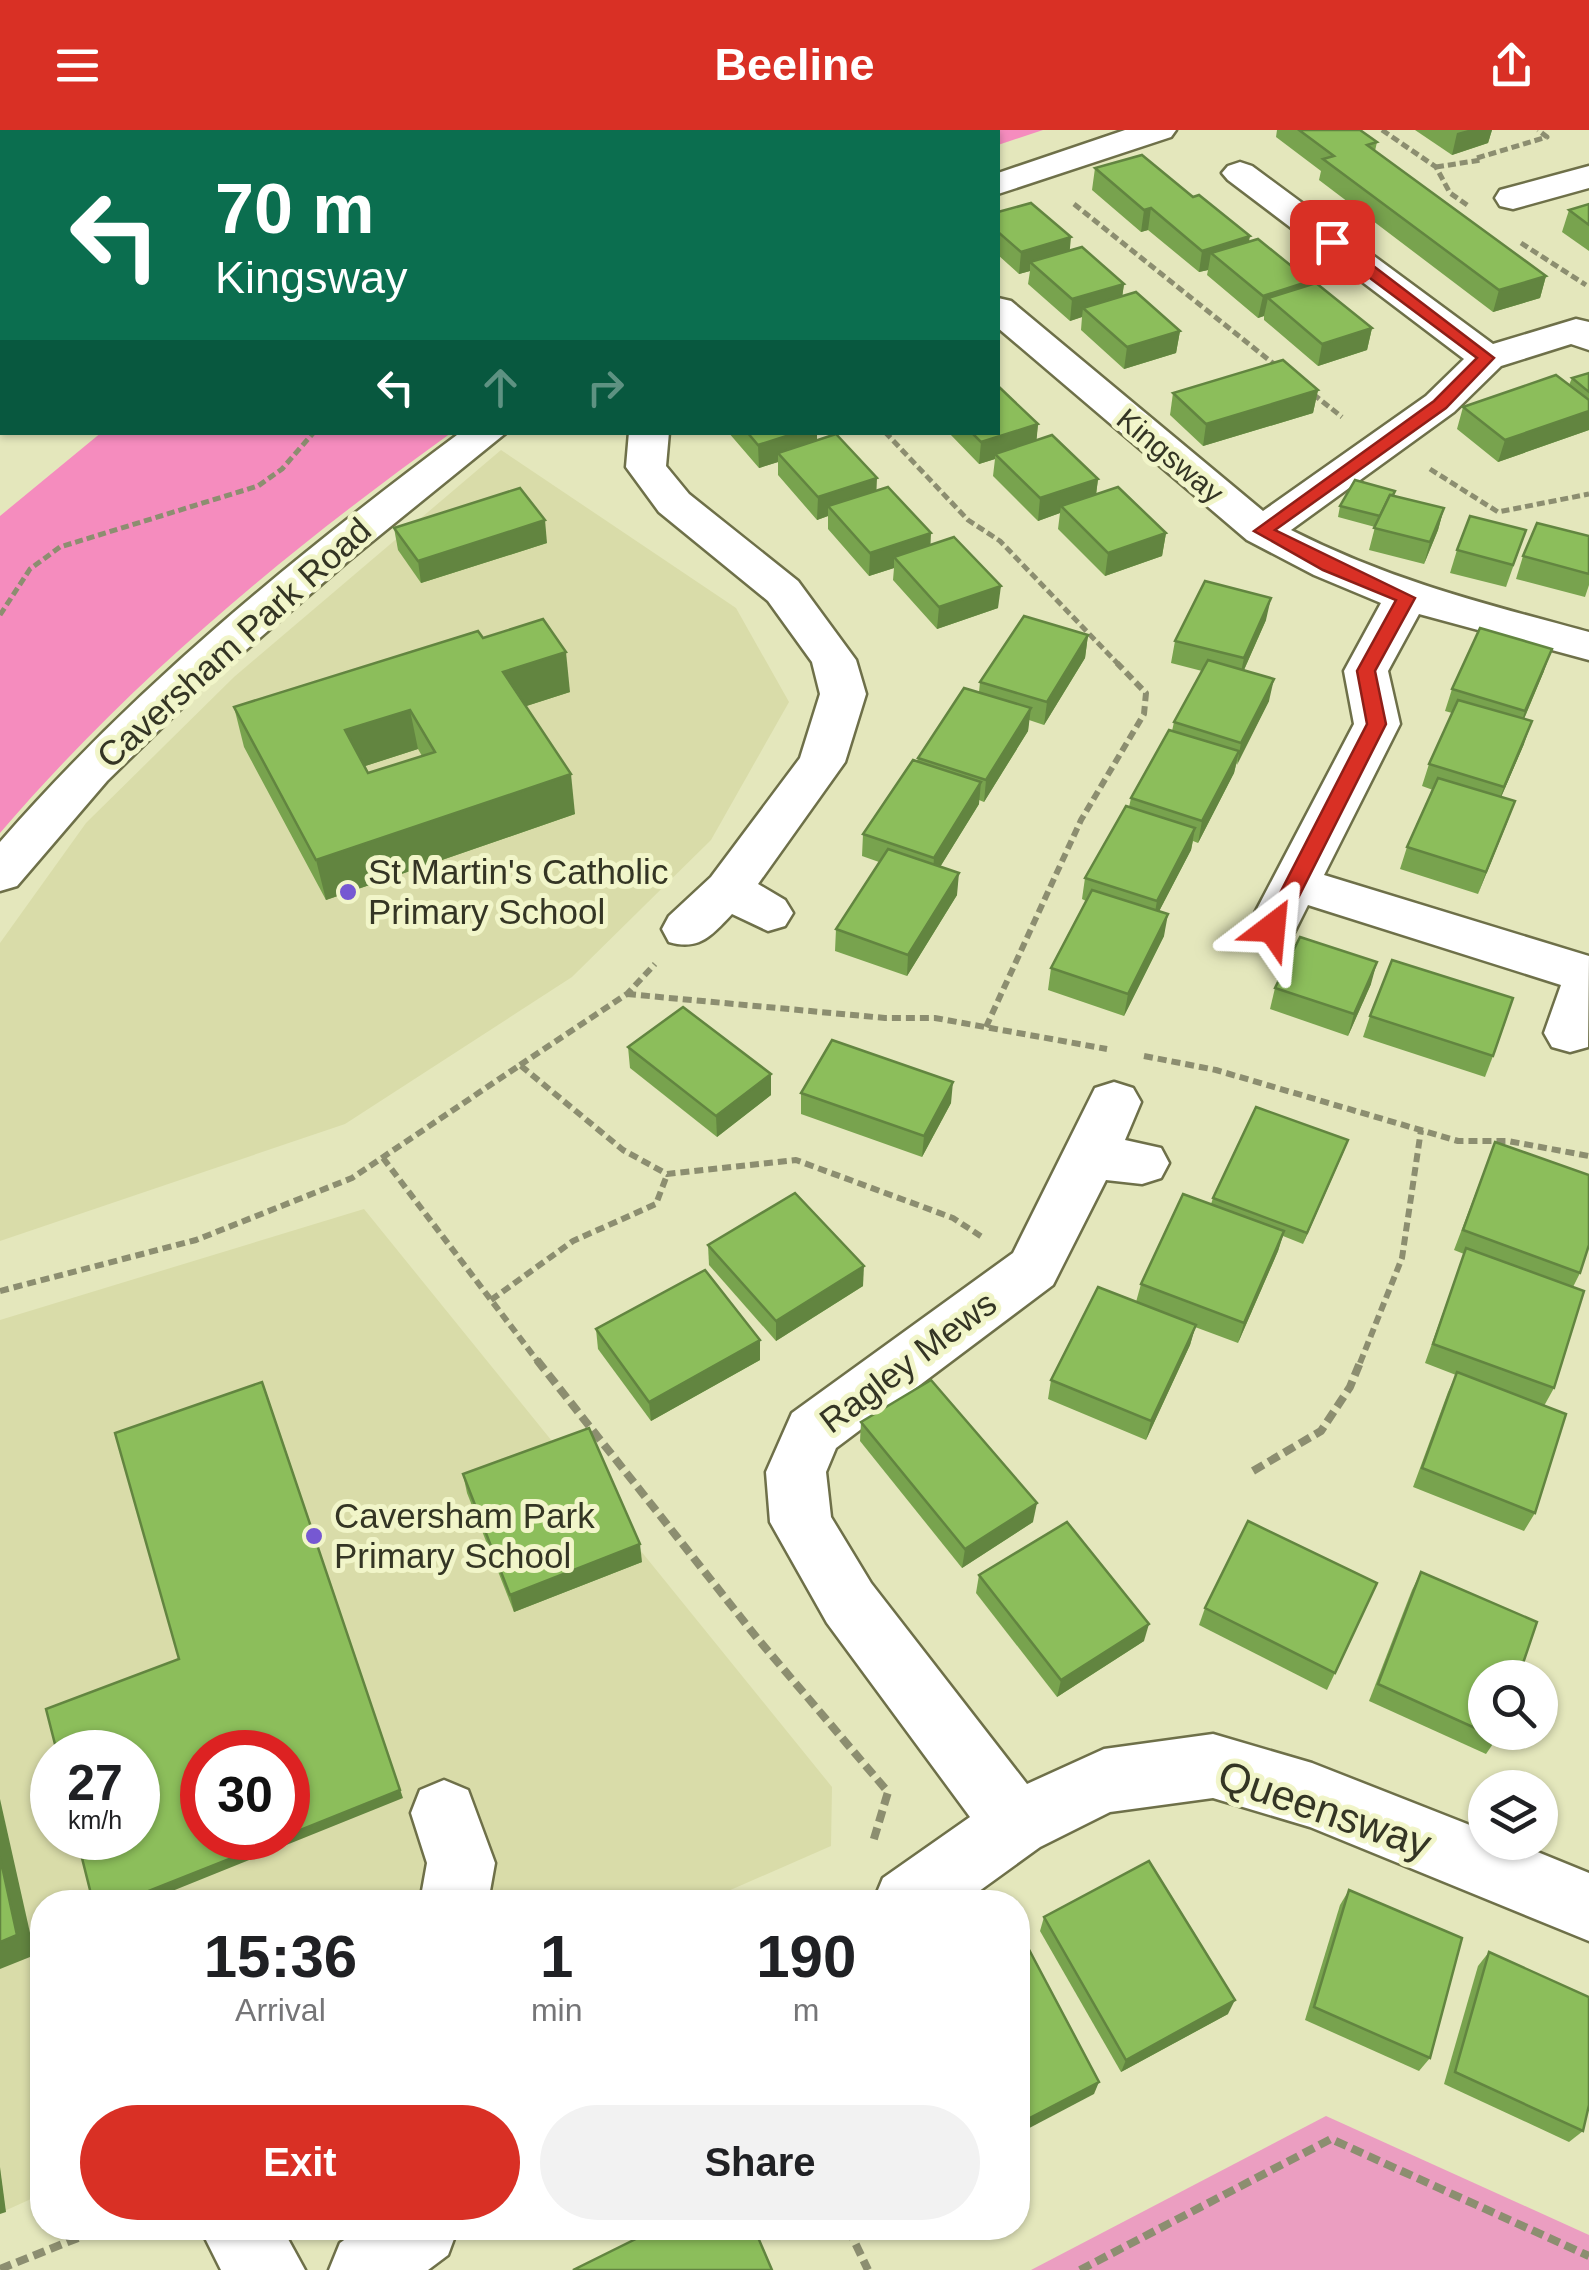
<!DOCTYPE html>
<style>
:root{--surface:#fff;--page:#f2f2f2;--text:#202124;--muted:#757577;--accent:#d93025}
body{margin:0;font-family:Arial,sans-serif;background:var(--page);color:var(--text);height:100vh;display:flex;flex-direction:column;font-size:38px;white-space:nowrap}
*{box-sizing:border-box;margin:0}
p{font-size:32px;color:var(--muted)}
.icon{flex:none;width:55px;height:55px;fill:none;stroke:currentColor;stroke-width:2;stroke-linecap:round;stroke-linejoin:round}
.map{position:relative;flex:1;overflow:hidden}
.sheet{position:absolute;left:30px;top:1760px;width:1000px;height:350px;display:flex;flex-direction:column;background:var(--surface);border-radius:40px;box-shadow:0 2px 8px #0004}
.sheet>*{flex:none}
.guide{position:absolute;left:0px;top:0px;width:1000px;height:305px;box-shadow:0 2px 8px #0004;background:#0b6e4f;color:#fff;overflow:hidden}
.buttons{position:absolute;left:1468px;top:1530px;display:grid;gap:20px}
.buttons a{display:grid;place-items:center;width:90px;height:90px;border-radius:50%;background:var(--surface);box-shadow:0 2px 8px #0004;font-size:50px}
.speed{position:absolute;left:30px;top:1600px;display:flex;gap:20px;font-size:50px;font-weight:700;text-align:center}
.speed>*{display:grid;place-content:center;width:130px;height:130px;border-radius:50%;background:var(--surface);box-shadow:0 2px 8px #0004;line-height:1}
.speed small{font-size:25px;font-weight:400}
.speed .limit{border:15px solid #d22;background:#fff;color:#111}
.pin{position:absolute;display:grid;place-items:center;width:85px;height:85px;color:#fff;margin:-42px;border-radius:20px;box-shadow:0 5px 15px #0006}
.me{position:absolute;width:110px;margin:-55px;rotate:29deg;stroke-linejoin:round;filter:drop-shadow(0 0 8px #0008)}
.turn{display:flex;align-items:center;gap:35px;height:210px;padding:0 50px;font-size:45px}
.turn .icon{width:130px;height:130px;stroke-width:2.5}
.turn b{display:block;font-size:70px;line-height:85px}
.lanes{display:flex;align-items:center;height:95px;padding:0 50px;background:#0003;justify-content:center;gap:50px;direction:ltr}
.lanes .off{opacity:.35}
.eta{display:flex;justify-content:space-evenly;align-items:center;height:170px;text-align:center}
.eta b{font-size:60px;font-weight:700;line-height:70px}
.button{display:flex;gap:20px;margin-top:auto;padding:20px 50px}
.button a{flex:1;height:115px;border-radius:60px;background:var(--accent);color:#fff;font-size:40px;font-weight:700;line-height:115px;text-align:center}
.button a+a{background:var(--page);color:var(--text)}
header{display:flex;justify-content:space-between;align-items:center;height:130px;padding:0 50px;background:var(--accent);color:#fff;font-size:45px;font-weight:700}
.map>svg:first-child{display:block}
.built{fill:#d9dca9;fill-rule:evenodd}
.green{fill:#eb9ec1}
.forest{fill:#f58cbe}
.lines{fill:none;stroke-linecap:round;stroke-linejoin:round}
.minor-casing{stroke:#6e7049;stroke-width:5}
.path-far2{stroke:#8c8e70;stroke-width:5;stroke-dasharray:8 4;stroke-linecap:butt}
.path-far1{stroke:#8c8e70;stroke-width:6;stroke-dasharray:9 5;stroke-linecap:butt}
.path{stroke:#8c8e70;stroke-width:8;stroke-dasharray:12 6;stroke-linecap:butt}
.minor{fill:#fff;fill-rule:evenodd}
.wall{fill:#78a34e;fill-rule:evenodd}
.shaded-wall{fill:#628540}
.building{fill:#8cbe5b;stroke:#628540;stroke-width:2.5;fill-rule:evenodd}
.route{fill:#d93025;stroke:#8d1f18;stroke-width:2.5}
.poi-dot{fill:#7658d2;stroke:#f1f5c9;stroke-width:4}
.labels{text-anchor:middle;stroke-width:10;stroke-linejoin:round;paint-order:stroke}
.far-street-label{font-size:30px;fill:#343524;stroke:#f1f5c9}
.street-label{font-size:35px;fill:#343524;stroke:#f1f5c9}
.poi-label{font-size:35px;fill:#343524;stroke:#f1f5c9;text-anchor:start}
.near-street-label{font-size:42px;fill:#343524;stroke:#f1f5c9}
</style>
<header><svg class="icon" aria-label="menu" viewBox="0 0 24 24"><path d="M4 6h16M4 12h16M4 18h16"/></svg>Beeline<svg class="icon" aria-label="share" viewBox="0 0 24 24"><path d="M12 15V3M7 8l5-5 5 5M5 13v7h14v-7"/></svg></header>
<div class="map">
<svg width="1589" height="2140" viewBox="0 0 1589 2140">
<rect width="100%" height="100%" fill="#e4e7bc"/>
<g class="built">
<polygon points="501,320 736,478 789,572 711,710 572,847 345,994 0,1111 0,813 86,693 234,547"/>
<path d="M364,1079L832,1657L831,1716L703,1772H42V2064L0,2083V1190ZM52,1622H138V1708H52ZM202,1622H288V1708H202Z"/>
</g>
<polygon class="green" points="1326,1986 1589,2105 1589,2140 1031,2140"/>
<g class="forest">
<polygon points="715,0 1043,0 998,15 998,2 709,2"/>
<path d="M102,302L451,303C288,420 131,550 0,703V386Z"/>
</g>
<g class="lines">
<defs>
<g id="minor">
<polygon points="1125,0 1176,0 1171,7 998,64 998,43"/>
<path d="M1240,32L1252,36L1493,214L1576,189L1589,192V220L1571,214L1501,236L1454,282L1291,400C1392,451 1481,473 1589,502V530L1419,484L1388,541L1400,594L1324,745L1589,826L1588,917L1570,922L1552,917L1544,903L1561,855L1308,775L1290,811L1272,816L1254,811L1247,798L1354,594L1344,541L1381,473L1314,445L1247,410L998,198V168L1011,171L1263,381L1426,266L1464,229L1228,50L1222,43L1228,36Z"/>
<polygon points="1589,36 1589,58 1513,79 1500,76 1495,68 1500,60"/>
<path d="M461,302H507L348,431L200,560L107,651L17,756L0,761V712C136,556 295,426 461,302Z"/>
<path d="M629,302H669L666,336L689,364L798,451L856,530L866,564L845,632L758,754L785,770L793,783L785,796L768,801L732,784C712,805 700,821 669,812L662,799L669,786L711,747L800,628L820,564L812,532L768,471L659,382L626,337Z"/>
<polygon points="1114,952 1133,958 1141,972 1125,1010 1161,1018 1169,1033 1161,1048 1142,1054 1106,1050 1053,1155 836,1318 826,1342 831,1387 871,1453 1027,1654 1104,1619 1213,1604 1312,1633 1485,1701 1485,1712 1513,1712 1589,1743 1589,1811 1310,1697 1213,1668 1110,1682 1040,1717 964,1772 873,1772 883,1748 970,1687 827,1493 770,1392 766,1342 792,1283 1013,1123 1095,958"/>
<polygon points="444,1650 468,1660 495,1733 488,1772 420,1772 427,1733 411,1683 420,1660"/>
<polygon points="200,2098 282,2098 305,2140 221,2140"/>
<polygon points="361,2098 458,2098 448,2125 428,2140 329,2140 340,2113"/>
</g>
</defs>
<use href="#minor" class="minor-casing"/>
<g class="path-far2">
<polyline points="1382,0 1436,37 1450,63 1470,77"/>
<polyline points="952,2 956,0"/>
<polyline points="1477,28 1547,7 1538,0"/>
<polyline points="1436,37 1481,30"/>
<polyline points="1074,74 1279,238"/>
<polyline points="1521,113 1586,155"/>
<polyline points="1313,264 1342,287"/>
<polyline points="885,302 968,390 1000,411 1120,536"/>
<polyline points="1430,339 1498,382 1589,364"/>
<polyline points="0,485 30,439 60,417 258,356 282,339 314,302"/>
</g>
<g class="path-far1">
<polyline points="627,864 885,888 935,888 1107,919"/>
<polyline points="986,897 1081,690 1144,584 1146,563 1117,533"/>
<polyline points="1144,926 1216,940 1458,1011 1508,1011 1589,1026"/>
<polyline points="520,935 627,864 655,834"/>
<polyline points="383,1028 539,1233"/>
<polyline points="0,1161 196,1110 352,1048 520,935 623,1020 667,1044 796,1030 953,1088 982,1107"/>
<polyline points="491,1170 573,1111 656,1074 667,1045"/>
<polyline points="1360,1233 1402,1128 1421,1000"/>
</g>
<g class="path">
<polyline points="537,1230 757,1508 888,1662 873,1712"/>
<polyline points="1253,1341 1321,1301 1350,1257 1361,1230"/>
<polyline points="848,2098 868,2140"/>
<polyline points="0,2139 103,2098"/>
<polyline points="1080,2140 1331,2009 1589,2126"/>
</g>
<use href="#minor" class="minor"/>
</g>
<g class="wall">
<polygon points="1277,0 1360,0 1377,12 1375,21 1546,146 1540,168 1493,182 1319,50 1321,41 1276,7"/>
<polygon points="1415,0 1492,0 1488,13 1452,25"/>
<polygon points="1095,38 1249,111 1310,151 1309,155 1372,198 1367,220 1318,236 1264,190 1264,186 1258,188 1207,145 1208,140 1199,142 1148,100 1141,102 1092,60"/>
<polygon points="1589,74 1589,121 1562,102 1569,80"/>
<polygon points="998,82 1070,121 1124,154 1122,167 1180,201 1176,223 1124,239 1081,200 1082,187 1070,191 1028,154 1030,141 1019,144 998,125"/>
<polygon points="1589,243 1589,300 1498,332 1457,299 1463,277 1569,255 1572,248"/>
<polygon points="1318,260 1313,283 1203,316 1170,285 1173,263"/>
<polygon points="1038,294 1036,311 1098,349 1096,365 1166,403 1162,426 1105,446 1058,399 1060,383 1038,391 993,346 995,329 979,334 948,302 998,302"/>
<polygon points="728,302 817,302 817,311 877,361 930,415 998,478 937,499 893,450 894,438 869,446 828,399 828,386 817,390 778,345 778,332 759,338"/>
<polygon points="1395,361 1394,366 1444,378 1438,400 1424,434 1369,420 1375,397 1338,387 1340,376"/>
<polygon points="394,398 547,413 421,453 398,420"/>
<polygon points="1526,400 1506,457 1450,443 1457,420"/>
<polygon points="1589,406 1589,455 1585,467 1516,449 1523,426"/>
<polygon points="1266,490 1244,540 1269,571 1236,635 1234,643 1198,713 1193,711 1191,720 1159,781 1164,806 1124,886 1048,860 1051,838 1086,771 1082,769 1085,748 1129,677 1131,668 1172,601 1174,592 1202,541 1171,533 1175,511"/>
<polygon points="1088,505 1085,528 1044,595 1029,590 1028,601 984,672 979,670 979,674 940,737 957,765 907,846 835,821 836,799 879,732 862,726 863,704 917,631 918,628 979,562 980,552"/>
<path d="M483,508L570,562L526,576L575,684L326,770L244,617L234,577ZM418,619L422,626L368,643L365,636Z"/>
<polygon points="1544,541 1524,589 1524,614 1501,667 1515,671 1478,764 1400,739 1407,717 1433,660 1422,656 1429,634 1452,583 1445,581 1452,559"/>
<polygon points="1371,854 1348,906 1270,879 1275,858"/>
<polygon points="1370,886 1493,926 1485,947 1363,907"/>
<polygon points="628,917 771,944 771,965 717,1007 630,938"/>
<polygon points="801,963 951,973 922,1027 801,984"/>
<polygon points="1348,1010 1303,1114 1283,1106 1278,1121 1238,1213 1195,1197 1190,1215 1146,1310 1048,1269 1051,1250 1136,1172 1141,1154 1211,1074 1213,1068"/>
<polygon points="1495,1012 1580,1143 1573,1157 1554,1258 1544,1276 1535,1383 1524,1401 1413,1357 1448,1262 1456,1245 1425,1233 1464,1124 1454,1120"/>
<polygon points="708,1115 863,1156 776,1211 709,1135"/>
<polygon points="596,1199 760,1230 651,1291 598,1219"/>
<polygon points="861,1292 1033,1392 962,1438 860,1311"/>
<polygon points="463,1344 642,1432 514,1482 467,1363"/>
<polygon points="1421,1442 1497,1608 1486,1624 1369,1571 1412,1460"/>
<polygon points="979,1445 1144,1511 1057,1567 976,1463"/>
<polygon points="1377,1453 1327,1560 1199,1495 1205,1478"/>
<polygon points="1349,1760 1430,1928 1419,1941 1305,1890 1340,1775"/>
<polygon points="1044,1787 1228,1884 1121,1942 1040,1801"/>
<polygon points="1489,1822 1583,2001 1569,2012 1444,1954 1478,1836"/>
</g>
<g class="shaded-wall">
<polygon points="1468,0 1492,0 1488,13 1452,25 1457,3"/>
<polygon points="1151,78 1148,100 1141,102 1144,80"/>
<polygon points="1250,106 1246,128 1211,123 1208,140 1199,142 1202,121"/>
<polygon points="1071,107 1069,129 1030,132 1030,141 1019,144 1021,122"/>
<polygon points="1546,146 1540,168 1493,182 1499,160"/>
<polygon points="1310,151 1305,173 1268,168 1264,186 1258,188 1263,166"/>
<polygon points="1124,154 1121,175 1083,178 1082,187 1070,191 1072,169"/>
<polygon points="1372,198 1367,220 1318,236 1322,214"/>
<polygon points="1180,201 1176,223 1124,239 1127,217"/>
<polygon points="1318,260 1313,283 1203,316 1206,294"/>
<polygon points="1589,281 1589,300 1498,332 1505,310"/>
<polygon points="1038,294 1036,316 995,324 995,329 979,334 981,312"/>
<polygon points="799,302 817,302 817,319 778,323 778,332 759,338 758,315"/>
<polygon points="877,348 876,371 828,376 828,386 817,390 818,367"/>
<polygon points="1098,349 1095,372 1061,376 1060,383 1038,391 1040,368"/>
<polygon points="1444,378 1438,400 1424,434 1430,412"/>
<polygon points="545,390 547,413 421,453 418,431"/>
<polygon points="931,403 930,426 894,427 894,438 869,446 870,423"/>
<polygon points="1166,403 1162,426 1105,446 1108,423"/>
<polygon points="1001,456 998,478 937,499 939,477"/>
<polygon points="1271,468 1266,490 1239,551 1244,528"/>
<polygon points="1088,505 1085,528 1044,595 1047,572"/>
<polygon points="1552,519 1544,541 1518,603 1525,581"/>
<polygon points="566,522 570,562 508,582 503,542"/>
<polygon points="1274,549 1269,571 1237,635 1241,613"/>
<polygon points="1031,578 1028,601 984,672 986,650"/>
<polygon points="410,580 418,619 353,640 345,600"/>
<polygon points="1532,591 1524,614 1496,679 1504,657"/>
<polygon points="1239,621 1234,643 1198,713 1202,691"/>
<polygon points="571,644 575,684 326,770 316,730"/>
<polygon points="981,652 979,674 932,750 934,728"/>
<polygon points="1515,671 1507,693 1478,764 1486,742"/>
<polygon points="1195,698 1191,720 1153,793 1157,771"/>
<polygon points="959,743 957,765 907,846 908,825"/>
<polygon points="1168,784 1164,806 1124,886 1128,864"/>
<polygon points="1377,832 1371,854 1348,906 1354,884"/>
<polygon points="771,944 771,965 717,1007 716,986"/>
<polygon points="953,952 951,973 922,1027 924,1006"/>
<polygon points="1348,1010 1344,1021 1303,1114 1307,1103"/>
<polygon points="1284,1101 1278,1121 1238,1213 1244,1193"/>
<polygon points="864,1136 863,1156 776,1211 776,1191"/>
<polygon points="1196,1195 1190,1215 1146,1310 1151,1291"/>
<polygon points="760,1210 760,1230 651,1291 649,1272"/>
<polygon points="266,1262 403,1668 145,1772 121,1772 282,1708 288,1708"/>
<polygon points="1037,1373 1033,1392 962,1438 965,1419"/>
<polygon points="640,1414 642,1432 514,1482 510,1465"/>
<polygon points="1149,1494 1144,1511 1057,1567 1061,1550"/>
<polygon points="0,1669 35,1825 0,1839"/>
<polygon points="1235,1870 1228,1884 1121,1942 1126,1930"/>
<polygon points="1099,1952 1094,1964 1018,2004 1018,1994"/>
<polygon points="0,2037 6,2082 0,2084"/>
<polygon points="879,2098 891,2098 878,2105"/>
</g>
<g class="building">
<polygon points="1299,0 1360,0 1377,12 1367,15 1546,146 1499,160 1323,29 1334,26"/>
<polygon points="1142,25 1193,67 1199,65 1250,106 1202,121 1151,78 1144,80 1095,38"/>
<polygon points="1031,73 1071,107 1021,122 998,102 998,82"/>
<polygon points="1589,74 1589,95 1569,80"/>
<polygon points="1258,109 1310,151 1263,166 1211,123"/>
<polygon points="1082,117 1124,154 1072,169 1030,132"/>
<polygon points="1316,153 1372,198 1322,214 1268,168"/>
<polygon points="1136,162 1180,201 1127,217 1083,178"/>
<polygon points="1283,230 1318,260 1206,294 1173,263"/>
<polygon points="1589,243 1589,262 1572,248"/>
<polygon points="1556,245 1589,270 1589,281 1505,310 1463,277"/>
<polygon points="998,256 1038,294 981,312 971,302 998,302"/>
<polygon points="747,302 799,302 758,315"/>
<polygon points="836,304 877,348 818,367 778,323"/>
<polygon points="1052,305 1098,349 1040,368 995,324"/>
<polygon points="1355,350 1395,361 1393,365 1390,365 1380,386 1340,376"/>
<polygon points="888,357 931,403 870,423 828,376"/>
<polygon points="1118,357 1166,403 1108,423 1061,376"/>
<polygon points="520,358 545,390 418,431 394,398"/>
<polygon points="1390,365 1444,378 1430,412 1374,398"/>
<polygon points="1470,386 1526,400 1513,435 1457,420"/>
<polygon points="1537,393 1589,406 1589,444 1523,426"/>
<polygon points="954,407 1001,456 939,477 894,427"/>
<polygon points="1205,451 1271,468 1244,528 1175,511"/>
<polygon points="1024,486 1088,505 1047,572 980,552"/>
<path d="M543,489L566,522L503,542L571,644L316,730L234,577L478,501L483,508ZM410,580L435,622L368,643L345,600Z"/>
<polygon points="1480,498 1552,519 1525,581 1452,559"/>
<polygon points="1208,530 1274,549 1241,613 1174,592"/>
<polygon points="964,558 1031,578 986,650 918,628"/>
<polygon points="1458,570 1532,591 1504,657 1429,634"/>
<polygon points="1169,600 1239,621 1202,691 1131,668"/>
<polygon points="913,630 981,652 934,728 863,704"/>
<polygon points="1438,648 1515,671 1486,742 1407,717"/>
<polygon points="1126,676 1195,698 1157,771 1085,748"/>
<polygon points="888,719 959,743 908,825 836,799"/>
<polygon points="1092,760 1168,784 1128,864 1051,838"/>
<polygon points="1300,807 1377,832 1354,884 1275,858"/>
<polygon points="1392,830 1513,868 1493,926 1370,886"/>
<polygon points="683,877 771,944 716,986 628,917"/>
<polygon points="832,910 953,952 924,1006 801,963"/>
<polygon points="1256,977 1348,1010 1307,1103 1213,1068"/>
<polygon points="1495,1012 1589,1045 1589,1115 1580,1143 1463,1100"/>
<polygon points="795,1063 864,1136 776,1191 708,1115"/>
<polygon points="1183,1064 1284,1101 1244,1193 1141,1154"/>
<polygon points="1466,1118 1584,1161 1554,1258 1433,1214"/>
<polygon points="705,1140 760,1210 649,1272 596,1199"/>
<polygon points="1098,1157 1196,1195 1151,1291 1051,1250"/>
<polygon points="1457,1242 1566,1284 1535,1383 1422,1338"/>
<polygon points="931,1250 1037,1373 965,1419 861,1292"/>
<polygon points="262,1252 400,1660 288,1705 288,1622 202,1622 202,1708 282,1708 121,1772 93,1772 77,1708 138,1708 138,1622 57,1622 46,1579 179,1529 115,1303"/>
<polygon points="589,1298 640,1414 510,1465 463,1344"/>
<polygon points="1248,1391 1377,1453 1335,1543 1205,1478"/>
<polygon points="1067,1392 1149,1494 1061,1550 979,1445"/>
<polygon points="1421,1442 1537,1492 1518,1548 1485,1548 1485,1602 1499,1602 1497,1608 1378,1554"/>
<polygon points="0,1727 17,1805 0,1812"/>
<polygon points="1149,1731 1235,1870 1126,1930 1044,1787"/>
<polygon points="1349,1760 1462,1808 1430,1928 1314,1877"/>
<polygon points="1025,1812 1099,1952 1018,1994 1018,1815"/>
<polygon points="1489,1822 1589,1867 1589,1975 1583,2001 1455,1942"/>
<polygon points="658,2098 754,2098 772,2140 573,2140"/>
</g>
<polygon class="route" points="1327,109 1338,109 1494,228 1446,278 1275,400 1415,468 1375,541 1386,594 1283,798 1272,805 1262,798 1367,594 1357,541 1396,470 1323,440 1254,401 1434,271 1477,228 1327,116"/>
<g class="poi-dot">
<circle cx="348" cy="762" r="10"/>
<circle cx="314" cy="1406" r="10"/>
</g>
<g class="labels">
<g class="far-street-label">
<text transform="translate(1170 326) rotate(40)" y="10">Kingsway</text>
</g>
<g class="street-label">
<text transform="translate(234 513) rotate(-42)" y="12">Caversham Park Road</text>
<text transform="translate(908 1232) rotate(-37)" y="12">Ragley Mews</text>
</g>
<g class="poi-label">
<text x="368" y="754">St Martin's Catholic<tspan x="368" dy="40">Primary School</tspan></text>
<text x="334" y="1398">Caversham Park<tspan x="334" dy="40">Primary School</tspan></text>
</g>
<g class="near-street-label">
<text transform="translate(1325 1679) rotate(19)" y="15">Queensway</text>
</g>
</g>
</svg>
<div class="buttons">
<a><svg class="icon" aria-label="search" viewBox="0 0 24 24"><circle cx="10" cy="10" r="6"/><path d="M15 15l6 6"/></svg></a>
<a><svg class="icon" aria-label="layers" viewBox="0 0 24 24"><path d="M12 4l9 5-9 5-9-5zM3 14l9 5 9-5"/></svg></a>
</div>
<div class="speed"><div>27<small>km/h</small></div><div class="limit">30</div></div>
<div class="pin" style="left:1332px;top:112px;background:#d93025"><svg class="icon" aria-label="arrive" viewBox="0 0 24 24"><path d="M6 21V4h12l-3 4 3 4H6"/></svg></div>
<svg class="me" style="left:1272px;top:798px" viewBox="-20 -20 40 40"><path d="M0-17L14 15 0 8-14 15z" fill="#d93025" stroke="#fff" stroke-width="4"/></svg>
<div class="guide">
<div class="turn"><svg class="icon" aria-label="left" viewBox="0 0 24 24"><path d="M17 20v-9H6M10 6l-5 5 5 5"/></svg><div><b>70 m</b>Kingsway</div></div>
<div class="lanes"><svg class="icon" aria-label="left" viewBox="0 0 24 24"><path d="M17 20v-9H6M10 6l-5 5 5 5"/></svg><svg class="icon off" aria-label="ahead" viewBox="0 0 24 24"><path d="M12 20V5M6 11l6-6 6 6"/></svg><svg class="icon off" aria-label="right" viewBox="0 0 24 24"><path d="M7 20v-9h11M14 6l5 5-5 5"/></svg></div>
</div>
<section class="sheet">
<div class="eta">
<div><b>15:36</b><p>Arrival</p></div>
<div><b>1</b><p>min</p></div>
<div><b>190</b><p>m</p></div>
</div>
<div class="button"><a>Exit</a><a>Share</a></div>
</section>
</div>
